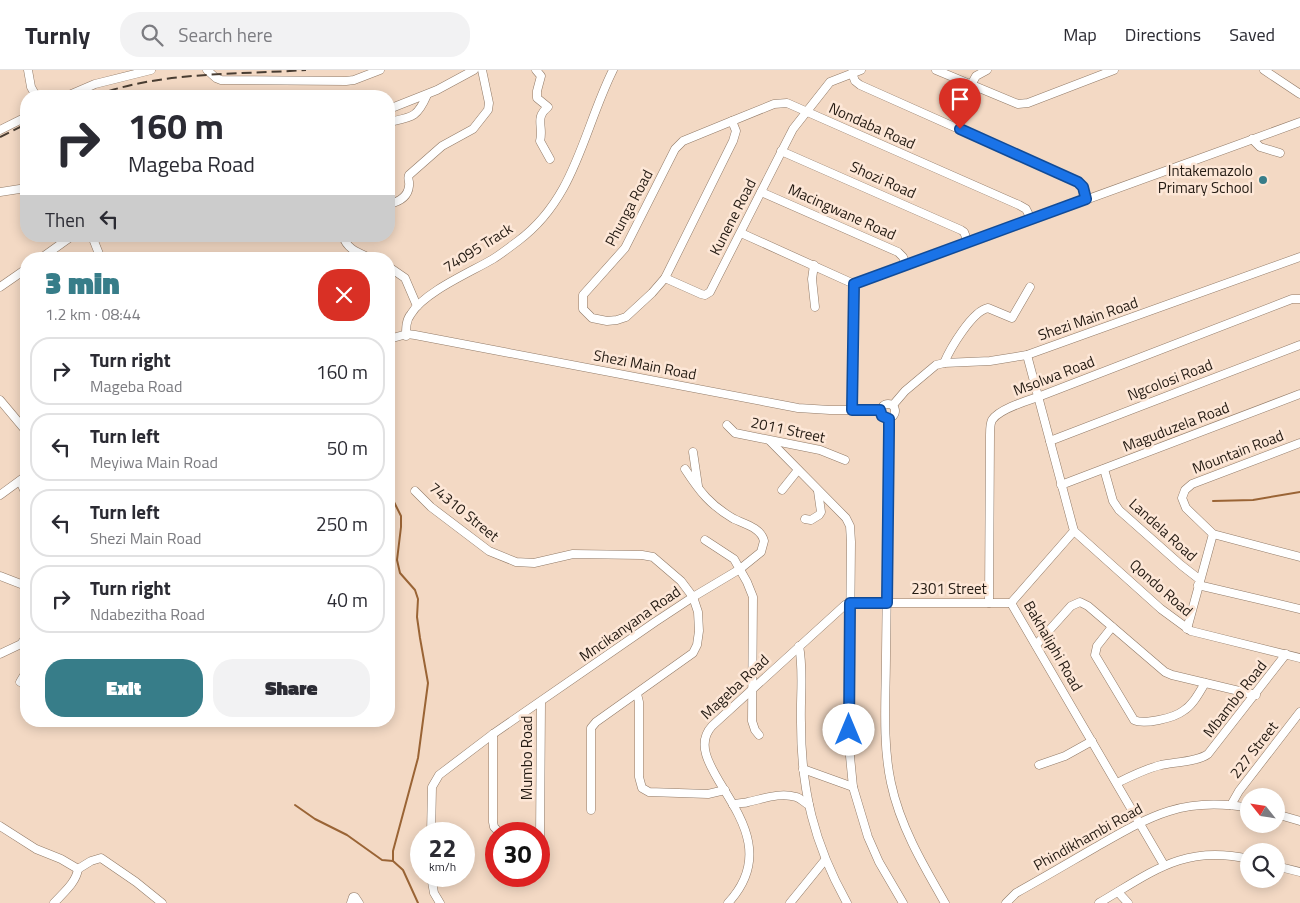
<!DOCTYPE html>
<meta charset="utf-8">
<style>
:root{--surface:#fff;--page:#f2f2f3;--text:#2b2b33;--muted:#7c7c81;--line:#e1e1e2;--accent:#377d89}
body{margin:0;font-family:"Titillium Web",sans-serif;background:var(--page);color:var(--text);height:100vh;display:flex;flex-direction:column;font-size:19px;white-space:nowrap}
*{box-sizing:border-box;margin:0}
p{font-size:16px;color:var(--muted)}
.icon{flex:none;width:28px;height:28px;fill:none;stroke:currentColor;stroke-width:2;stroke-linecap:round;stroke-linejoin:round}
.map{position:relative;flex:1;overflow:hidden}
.side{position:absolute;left:20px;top:182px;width:375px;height:475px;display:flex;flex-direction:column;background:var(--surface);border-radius:20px;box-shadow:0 2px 12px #0003}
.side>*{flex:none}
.banner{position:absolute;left:20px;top:20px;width:375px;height:152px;border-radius:20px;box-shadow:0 2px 12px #0003;background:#fff;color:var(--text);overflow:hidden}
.needle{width:32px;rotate:300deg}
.fabs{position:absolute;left:1240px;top:718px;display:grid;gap:10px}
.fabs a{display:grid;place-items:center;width:45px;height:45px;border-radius:50%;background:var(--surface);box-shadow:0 2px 12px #0003;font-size:25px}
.speed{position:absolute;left:410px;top:752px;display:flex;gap:10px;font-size:25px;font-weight:700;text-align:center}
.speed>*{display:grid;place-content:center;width:65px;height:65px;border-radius:50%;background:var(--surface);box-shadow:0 2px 12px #0003;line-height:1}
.speed small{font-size:12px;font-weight:400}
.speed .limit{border:8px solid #d22;background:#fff;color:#111}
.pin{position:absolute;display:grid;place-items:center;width:42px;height:42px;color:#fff;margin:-51px -21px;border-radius:50% 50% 50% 0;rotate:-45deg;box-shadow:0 0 5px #0007}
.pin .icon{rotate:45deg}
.me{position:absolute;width:55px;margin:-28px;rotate:0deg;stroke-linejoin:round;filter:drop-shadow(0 0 4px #0008)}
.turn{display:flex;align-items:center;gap:18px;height:105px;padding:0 25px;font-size:22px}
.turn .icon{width:65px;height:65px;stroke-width:2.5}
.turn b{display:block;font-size:35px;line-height:42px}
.then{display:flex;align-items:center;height:48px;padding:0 25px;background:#0003;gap:10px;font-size:19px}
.round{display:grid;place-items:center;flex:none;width:52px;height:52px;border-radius:20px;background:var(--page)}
.summary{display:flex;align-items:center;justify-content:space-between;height:85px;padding:0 25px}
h1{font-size:30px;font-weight:800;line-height:38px;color:var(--accent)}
.primary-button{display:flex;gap:10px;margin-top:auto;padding:10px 25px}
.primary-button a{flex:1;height:58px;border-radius:20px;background:var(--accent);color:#fff;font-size:20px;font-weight:800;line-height:58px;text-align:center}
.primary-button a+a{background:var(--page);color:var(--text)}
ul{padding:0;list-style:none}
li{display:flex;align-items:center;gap:15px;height:68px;margin:0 10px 8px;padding:0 15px;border:2px solid var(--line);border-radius:20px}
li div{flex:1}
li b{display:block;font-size:19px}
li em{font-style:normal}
header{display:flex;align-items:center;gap:30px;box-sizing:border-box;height:70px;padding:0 25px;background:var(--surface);border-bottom:1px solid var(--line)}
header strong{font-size:24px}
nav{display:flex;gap:28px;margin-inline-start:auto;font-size:18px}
.search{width:350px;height:45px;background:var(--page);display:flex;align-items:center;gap:12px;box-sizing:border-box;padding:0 18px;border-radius:20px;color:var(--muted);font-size:19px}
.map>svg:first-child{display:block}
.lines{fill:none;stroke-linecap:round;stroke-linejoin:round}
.stream{stroke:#9a6435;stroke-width:2}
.minor-casing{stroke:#917a67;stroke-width:9}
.minor{stroke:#fff;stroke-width:8}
.rail{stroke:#493d32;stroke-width:2;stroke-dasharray:10 5;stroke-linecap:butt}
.route-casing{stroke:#114b97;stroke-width:12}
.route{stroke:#1a73e8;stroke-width:9}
.poi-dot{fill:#377d89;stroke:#fde7d7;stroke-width:2}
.labels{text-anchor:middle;stroke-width:5;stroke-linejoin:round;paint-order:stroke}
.street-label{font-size:15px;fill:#241b13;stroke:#fde7d7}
.poi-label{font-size:15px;fill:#241b13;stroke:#fde7d7;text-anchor:end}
</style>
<header>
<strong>Turnly</strong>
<div class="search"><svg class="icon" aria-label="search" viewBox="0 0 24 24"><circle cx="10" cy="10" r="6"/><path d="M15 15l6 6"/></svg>Search here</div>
<nav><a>Map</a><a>Directions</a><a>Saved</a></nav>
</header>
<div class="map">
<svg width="1300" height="833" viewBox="0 0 1300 833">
<rect width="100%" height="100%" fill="#f3d9c4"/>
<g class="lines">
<g class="stream">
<polyline points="389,427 392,428 401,446 401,457 397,490 400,503 415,520 418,529 417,547 420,568 428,613 418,688 393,781 393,791 403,800 418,833"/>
<polyline points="1213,431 1253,430 1300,422"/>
<polyline points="295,735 315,749 347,765 382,790 393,791"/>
</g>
<defs>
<g id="minor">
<polyline points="28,0 31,17 36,26"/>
<polyline points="207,0 216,8 221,10 346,11 354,10 380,0"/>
<path d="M536,0L541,6L537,21V28L548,37C534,48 544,57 540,71L550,89"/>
<polyline points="936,0 1018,34 1028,33 1114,0"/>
<polyline points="1264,0 1300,24"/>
<polyline points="852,3 855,11 860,15 1078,112 1083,117 1086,129"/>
<polyline points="971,15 976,6 987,0"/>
<polyline points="67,26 95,14 151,0"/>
<polyline points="389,39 437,20 474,0"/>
<polygon points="732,51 736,61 733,71 665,208 652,223 626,247 617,250 607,251 592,248 583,239 583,225 625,178 675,79 683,71"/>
<polyline points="732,51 774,34 787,33 1019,135 1026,139 1031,149"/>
<path d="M389,52C412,47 417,48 427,25"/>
<polyline points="0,60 26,47"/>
<polyline points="1252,69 1260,77 1280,83"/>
<polyline points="781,81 961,160 964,162 968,172"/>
<polyline points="0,122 26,118"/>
<polyline points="761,122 898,182 903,187 906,195"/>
<path d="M389,134C398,132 408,127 409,116C410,111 407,109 409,105L442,76L473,59L488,40L489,33L482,0"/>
<polyline points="741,163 854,214"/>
<polyline points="92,166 101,189"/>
<path d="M343,166C347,180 360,183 372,189"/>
<polyline points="40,189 72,166"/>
<polyline points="814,195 812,209 815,237"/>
<polyline points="389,197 405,208 417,236"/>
<polyline points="665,208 701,224 705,225 710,222 793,59 830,12 861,0"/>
<polyline points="0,217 26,199"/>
<path d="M406,266C406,258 406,250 411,244C424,222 471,202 493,189C501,184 510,177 518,171C576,128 583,60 613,0"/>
<polyline points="389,269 407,264 415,265 798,338 830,340 880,340"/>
<polyline points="1027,285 1074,461 1011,533 1164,795"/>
<path d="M944,293C950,279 972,241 988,238L1012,248L1030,217"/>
<polyline points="0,330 26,361"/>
<circle cx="888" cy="341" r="7"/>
<polyline points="893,335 905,321 936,295 944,293 990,291 1027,285 1300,187"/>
<polyline points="852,340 854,214 1300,52"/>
<path d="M889,349C888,427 887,506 886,584C886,625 882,672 891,713C900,756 923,795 945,833"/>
<polyline points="727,355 735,363 820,380 845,390"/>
<polyline points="770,371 846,448 850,456 851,472 849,676 853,717 868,767 879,792 903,833"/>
<polyline points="1050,371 1300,275"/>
<polyline points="1300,373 1192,414 1185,420 1182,428 1186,438 1213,464 1300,487"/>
<polyline points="693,382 698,416"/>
<polyline points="1104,399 1113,431 1119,440 1181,495 1199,509"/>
<polyline points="20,411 26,424"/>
<polyline points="1061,415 1300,324"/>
<polyline points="782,420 798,400"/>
<polyline points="415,421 431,437 489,481 516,492 534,493 573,484 642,485 653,487 681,511 693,527 698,542 699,561 697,575 693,583 596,652 591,658 591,740"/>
<polyline points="0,425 26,406"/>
<polyline points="805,449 811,450 819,445 821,442 818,421"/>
<polyline points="1074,461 1161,539 1191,561 1300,588"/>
<polyline points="705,470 734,489 747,512 753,527 752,651 755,660 759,665"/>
<polyline points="0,506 26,516"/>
<polyline points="1198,515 1300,539"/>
<path d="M989,533L990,365C990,360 990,354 992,350C999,339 1026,331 1038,327L1292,229H1300"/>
<path d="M1112,557L1097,576L1095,585L1134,650C1144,655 1174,648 1183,641C1193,635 1199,623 1205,613"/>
<polyline points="1187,559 1213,464"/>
<polyline points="1036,575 1071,536 1080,532 1088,536 1165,602 1172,605 1256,625"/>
<path d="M799,576C804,601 800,628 801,653C801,720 814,774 847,833"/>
<polyline points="0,584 21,574 26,567"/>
<polyline points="20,612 26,602"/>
<polyline points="637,624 639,632 639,707 642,718 649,722 708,724 725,720"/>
<polyline points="493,664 493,752 494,757 501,764"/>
<polyline points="1039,695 1065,686 1092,671"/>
<polyline points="803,699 853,717"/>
<path d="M1117,713C1131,706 1145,699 1161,695C1175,692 1197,692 1208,684L1286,584"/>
<path d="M733,735C739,732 743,734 748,732C763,729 780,722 796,727C801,728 804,733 809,735"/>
<polyline points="1231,735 1239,721 1300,642"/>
<polyline points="1276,744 1300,751"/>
<polyline points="0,756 36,779 61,789 78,799"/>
<path d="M431,764L432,717L439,705L493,664L655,552L693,527L740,499L761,482L764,471C761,458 745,454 734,449C710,435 700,422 685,399"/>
<polyline points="539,773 540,771 541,632"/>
<polyline points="1276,796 1300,802"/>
<polyline points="78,799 91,791 101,788 136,812 162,833"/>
<polyline points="431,806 434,823 440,833"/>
<polyline points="1118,822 1128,833"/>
<path d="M54,833C63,823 76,813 78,799"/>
<polyline points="351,833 353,827 355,827 359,833"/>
<path d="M728,833C797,759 674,697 712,656L845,535L850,533H1011"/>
<polyline points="790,833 825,790"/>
<path d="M1006,833L1016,823C1043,808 1070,792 1096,777C1150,746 1184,726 1249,738"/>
<path d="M1099,833C1152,802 1184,774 1249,789"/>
</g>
</defs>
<use href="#minor" class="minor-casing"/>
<use href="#minor" class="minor"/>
<g class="rail">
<path d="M94,26C162,1 234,5 306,0"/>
<polyline points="0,67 26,54"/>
</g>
</g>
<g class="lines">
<defs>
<polyline id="route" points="849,660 850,533 887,533 889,360 889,349 882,346 880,340 852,340 854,214 1086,129 1083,117 1078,112 960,59"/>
</defs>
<use href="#route" class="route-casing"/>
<use href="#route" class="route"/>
</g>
<circle class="poi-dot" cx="1263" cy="110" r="5"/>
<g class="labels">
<g class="street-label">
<text transform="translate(872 56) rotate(24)" y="5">Nondaba Road</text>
<text transform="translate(883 110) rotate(24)" y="5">Shozi Road</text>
<text transform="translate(629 138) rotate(-62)" y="5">Phunga Road</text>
<text transform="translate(842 142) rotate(24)" y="5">Macingwane Road</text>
<text transform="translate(733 147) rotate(-63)" y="5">Kunene Road</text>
<text transform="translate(478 178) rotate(-32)" y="5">74095 Track</text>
<text transform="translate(1088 249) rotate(-19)" y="5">Shezi Main Road</text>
<text transform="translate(645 295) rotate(11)" y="5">Shezi Main Road</text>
<text transform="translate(1054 306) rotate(-21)" y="5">Msolwa Road</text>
<text transform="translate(1170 310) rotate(-21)" y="5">Ngcolosi Road</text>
<text transform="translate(1176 357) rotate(-21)" y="5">Maguduzela Road</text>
<text transform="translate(788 360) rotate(12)" y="5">2011 Street</text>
<text transform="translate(1238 382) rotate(-21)" y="5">Mountain Road</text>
<text transform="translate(464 442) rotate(39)" y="5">74310 Street</text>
<text transform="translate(1163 460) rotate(42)" y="5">Landela Road</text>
<text transform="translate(1161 518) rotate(41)" y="5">Qondo Road</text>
<text x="949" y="524">2301 Street</text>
<text transform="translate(630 554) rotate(-35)" y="5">Mncikanyana Road</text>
<text transform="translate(1053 576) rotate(60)" y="5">Bakhaliphi Road</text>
<text transform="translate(735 617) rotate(-43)" y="5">Mageba Road</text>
<text transform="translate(1235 629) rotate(-52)" y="5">Mbambo Road</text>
<text transform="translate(1254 680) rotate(-52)" y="5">227 Street</text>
<text transform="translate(527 688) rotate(-90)" y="5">Mumbo Road</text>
<text transform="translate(1088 767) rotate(-29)" y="5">Phindikhambi Road</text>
</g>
<g class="poi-label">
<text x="1253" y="106">Intakemazolo<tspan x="1253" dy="17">Primary School</tspan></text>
</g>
</g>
</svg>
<div class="fabs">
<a><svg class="needle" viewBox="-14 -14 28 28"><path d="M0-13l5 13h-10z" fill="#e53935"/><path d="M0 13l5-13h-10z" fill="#7c7c81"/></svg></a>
<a><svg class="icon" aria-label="search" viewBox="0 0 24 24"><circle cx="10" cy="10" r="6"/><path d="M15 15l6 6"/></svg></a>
</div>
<div class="speed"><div>22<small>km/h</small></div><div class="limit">30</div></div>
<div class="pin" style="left:960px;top:59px;background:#d93025"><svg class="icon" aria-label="arrive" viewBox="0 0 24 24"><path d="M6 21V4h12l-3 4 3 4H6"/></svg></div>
<svg class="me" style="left:849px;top:660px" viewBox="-20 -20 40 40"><circle r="19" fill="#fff"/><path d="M0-13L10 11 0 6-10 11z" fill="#1a73e8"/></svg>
<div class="banner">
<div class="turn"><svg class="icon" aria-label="right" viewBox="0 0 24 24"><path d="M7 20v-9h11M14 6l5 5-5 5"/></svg><div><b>160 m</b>Mageba Road</div></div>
<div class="then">Then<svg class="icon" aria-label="left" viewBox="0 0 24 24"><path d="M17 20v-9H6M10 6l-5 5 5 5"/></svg></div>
</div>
<section class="side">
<div class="summary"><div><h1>3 min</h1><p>1.2 km · 08:44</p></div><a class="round" style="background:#d93025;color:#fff"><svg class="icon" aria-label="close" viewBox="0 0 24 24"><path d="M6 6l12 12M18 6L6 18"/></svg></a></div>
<ul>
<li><svg class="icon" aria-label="right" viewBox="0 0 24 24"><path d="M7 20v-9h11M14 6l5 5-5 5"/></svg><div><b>Turn right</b><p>Mageba Road</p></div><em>160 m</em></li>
<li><svg class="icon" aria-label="left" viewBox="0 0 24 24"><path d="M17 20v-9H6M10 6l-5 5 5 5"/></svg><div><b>Turn left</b><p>Meyiwa Main Road</p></div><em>50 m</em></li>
<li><svg class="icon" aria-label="left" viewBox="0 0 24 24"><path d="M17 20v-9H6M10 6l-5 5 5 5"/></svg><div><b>Turn left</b><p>Shezi Main Road</p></div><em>250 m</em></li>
<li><svg class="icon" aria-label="right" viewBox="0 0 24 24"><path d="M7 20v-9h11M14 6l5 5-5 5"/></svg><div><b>Turn right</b><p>Ndabezitha Road</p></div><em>40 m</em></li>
</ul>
<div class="primary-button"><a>Exit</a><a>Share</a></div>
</section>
</div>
